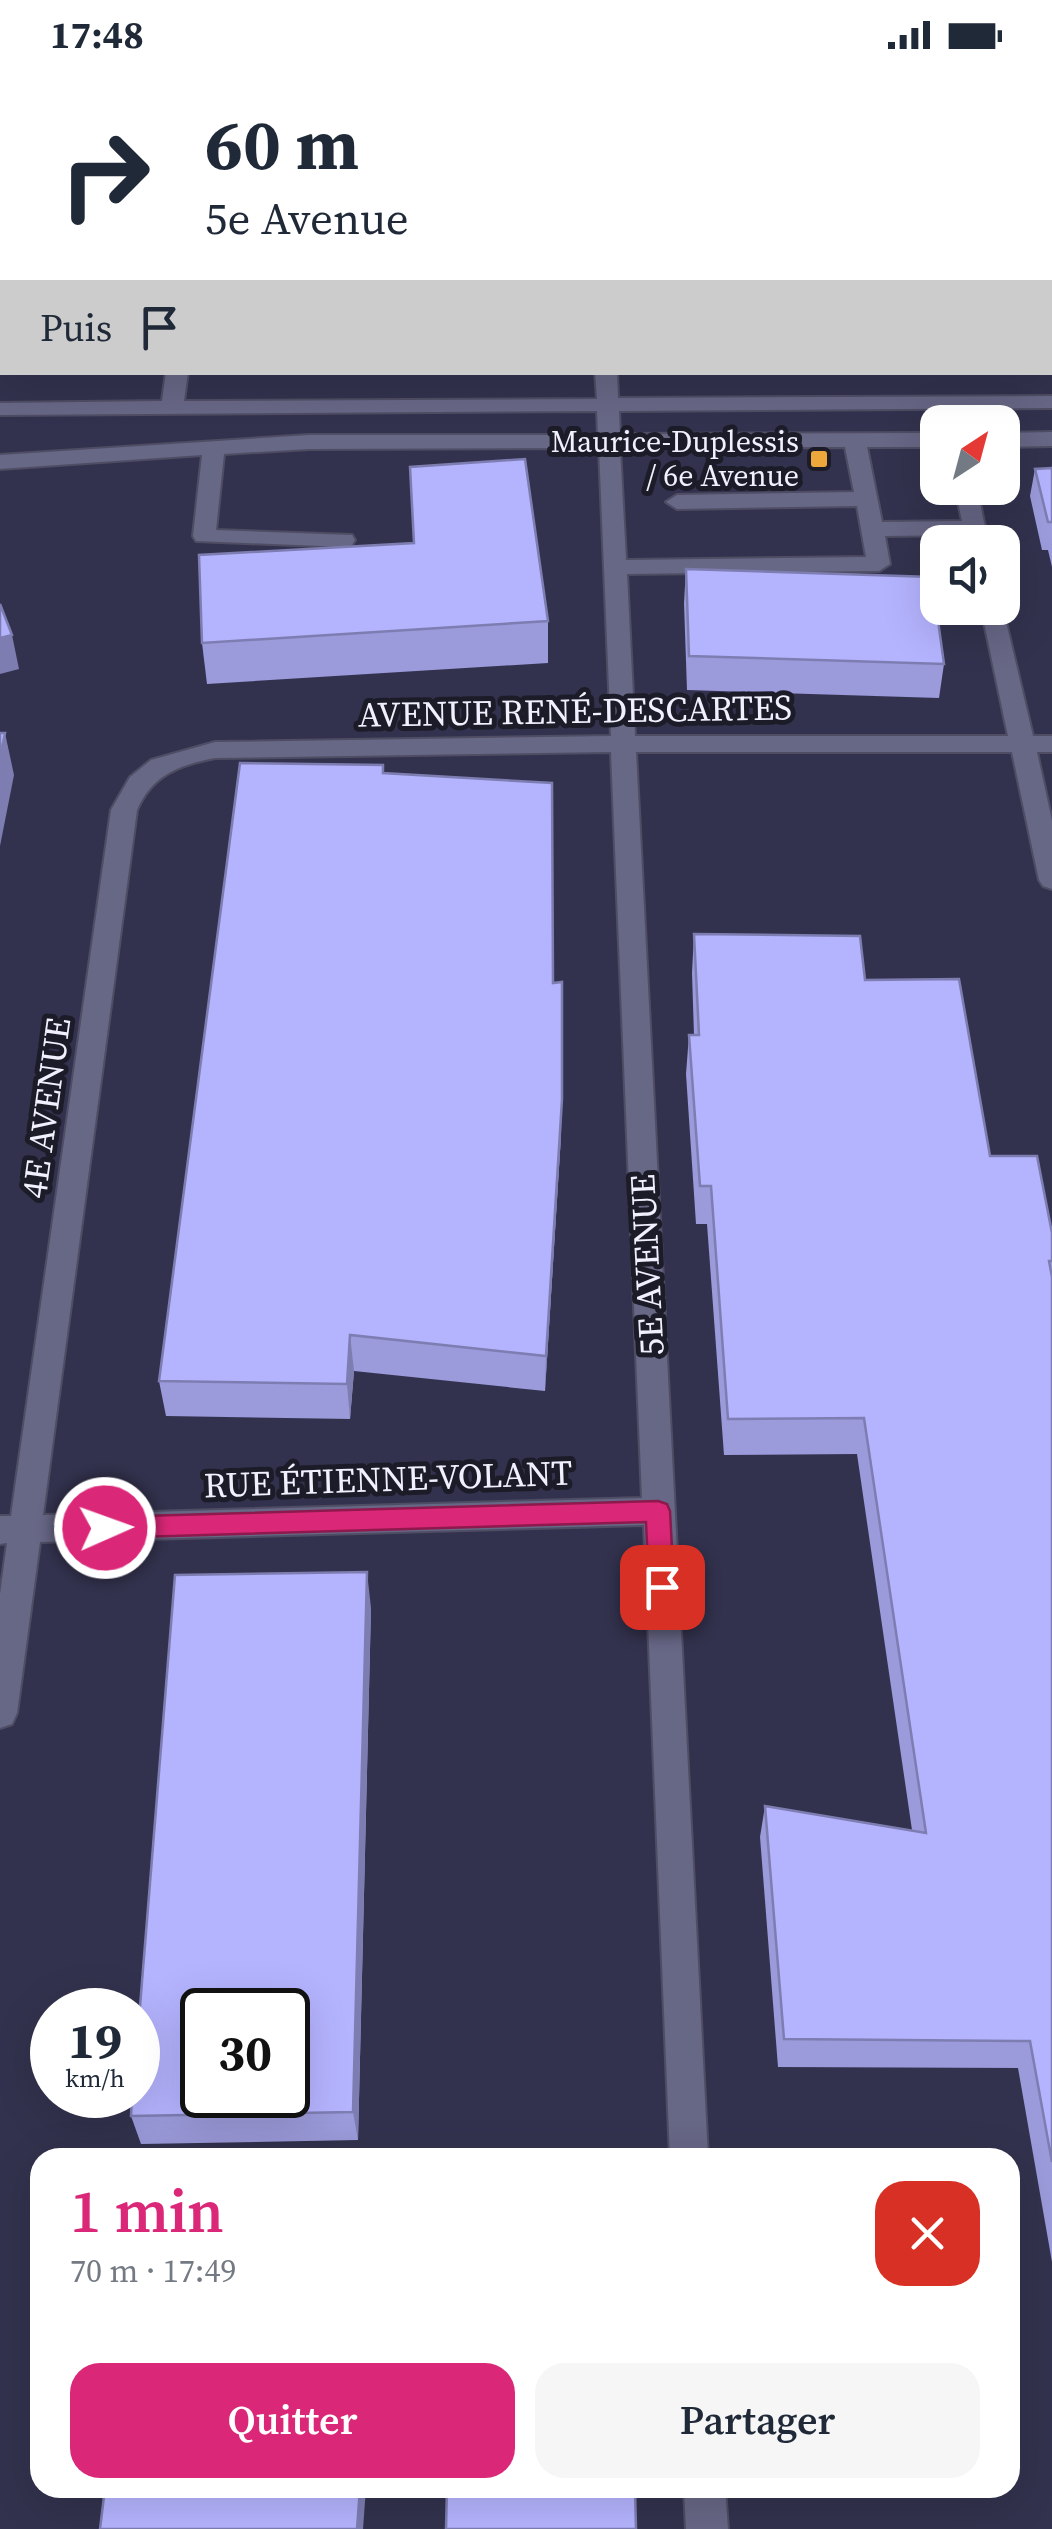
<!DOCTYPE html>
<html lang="fr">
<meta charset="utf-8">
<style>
:root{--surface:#fff;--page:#f6f6f7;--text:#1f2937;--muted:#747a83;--accent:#db2777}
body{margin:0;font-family:"Source Serif 4",serif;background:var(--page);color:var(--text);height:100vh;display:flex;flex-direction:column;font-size:38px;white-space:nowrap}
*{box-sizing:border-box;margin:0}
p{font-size:32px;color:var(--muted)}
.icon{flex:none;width:55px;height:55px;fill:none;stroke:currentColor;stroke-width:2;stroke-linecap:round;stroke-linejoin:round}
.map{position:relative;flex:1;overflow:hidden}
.drawer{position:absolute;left:30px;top:2078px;width:990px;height:350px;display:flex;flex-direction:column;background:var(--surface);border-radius:30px;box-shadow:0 10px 40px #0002}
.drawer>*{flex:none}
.guide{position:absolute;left:0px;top:0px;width:1052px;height:305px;box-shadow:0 10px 40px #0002;background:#fff;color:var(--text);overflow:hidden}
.needle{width:65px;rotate:36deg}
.tools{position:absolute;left:920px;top:335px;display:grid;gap:20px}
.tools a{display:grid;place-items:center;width:100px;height:100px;border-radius:20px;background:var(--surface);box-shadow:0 10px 40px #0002;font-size:50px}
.speed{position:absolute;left:30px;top:1918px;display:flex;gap:20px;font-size:50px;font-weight:700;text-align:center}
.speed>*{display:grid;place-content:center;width:130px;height:130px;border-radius:50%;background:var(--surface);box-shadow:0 10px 40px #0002;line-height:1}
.speed small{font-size:25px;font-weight:400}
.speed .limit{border:5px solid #111;border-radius:15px;background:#fff;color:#111}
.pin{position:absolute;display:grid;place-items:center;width:85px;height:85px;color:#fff;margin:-42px;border-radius:20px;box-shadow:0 5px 15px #0006}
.me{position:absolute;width:110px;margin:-55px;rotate:88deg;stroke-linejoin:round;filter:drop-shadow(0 0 8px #0008)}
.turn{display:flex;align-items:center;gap:35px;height:210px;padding:0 40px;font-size:45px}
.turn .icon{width:130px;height:130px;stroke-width:2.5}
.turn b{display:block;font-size:70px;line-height:85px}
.then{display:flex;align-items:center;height:95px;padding:0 40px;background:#0003;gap:20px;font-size:38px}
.round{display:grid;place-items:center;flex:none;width:105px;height:105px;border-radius:30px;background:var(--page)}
.head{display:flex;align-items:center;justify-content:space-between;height:170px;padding:0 40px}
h1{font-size:60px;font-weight:600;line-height:75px;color:var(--accent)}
.primary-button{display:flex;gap:20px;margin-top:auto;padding:20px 40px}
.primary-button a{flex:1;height:115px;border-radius:30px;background:var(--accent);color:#fff;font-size:40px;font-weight:600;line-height:115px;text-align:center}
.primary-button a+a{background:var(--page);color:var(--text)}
.status{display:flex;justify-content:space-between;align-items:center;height:70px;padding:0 50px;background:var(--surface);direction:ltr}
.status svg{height:28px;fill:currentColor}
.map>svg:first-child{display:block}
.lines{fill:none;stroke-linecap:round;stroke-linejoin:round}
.minor-casing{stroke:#4e4d64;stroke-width:4}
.minor{fill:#676786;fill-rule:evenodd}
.wall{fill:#9b9ada}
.shaded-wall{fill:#7e7db2}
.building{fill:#b4b3fe;stroke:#7e7db2;stroke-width:2.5;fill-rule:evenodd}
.route{fill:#db2777;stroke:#8e194d;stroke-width:2.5}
.poi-dot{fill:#eda83b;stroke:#1c1c29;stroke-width:4}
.labels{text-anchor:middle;stroke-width:10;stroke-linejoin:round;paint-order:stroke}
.far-poi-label{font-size:30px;fill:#f0f0ff;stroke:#1c1c29;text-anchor:end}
.street-label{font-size:35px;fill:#f0f0ff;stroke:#1c1c29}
</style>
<div class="status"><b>17:48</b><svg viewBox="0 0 49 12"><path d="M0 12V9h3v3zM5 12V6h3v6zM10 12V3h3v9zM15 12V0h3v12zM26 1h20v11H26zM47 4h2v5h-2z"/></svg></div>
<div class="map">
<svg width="1052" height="2459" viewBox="0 0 1052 2459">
<rect width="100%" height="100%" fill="#33324e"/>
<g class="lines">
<defs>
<g id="minor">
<rect x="579" y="0" width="18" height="2"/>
<rect x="875" y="0" width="18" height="2"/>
<path d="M166,302H188L184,331L597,329L595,302H617L618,328L1052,326V338L619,341L620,364L938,363V377H867L882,452L962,451L955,418H977L988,472H966L964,465L885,466L890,494L879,501L627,504L635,666H1008L981,538L1002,535L1033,666H1052V682H1037L1052,751V819L1043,816L1039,810L1012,682H636L708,2088H670L644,1455L40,1472L17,1643L12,1654L0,1658V1524L7,1473L0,1474V1446H11L111,740L130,707L151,690L215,672L611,666L599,378L309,379L224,384L216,460L352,465L355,470L352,475L344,477L196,471L193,466L202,385L0,399V385L309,365H598L597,341L0,345V333L162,331ZM845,377L854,422L677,425L666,432L677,439L857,436L866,487L626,490L620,378ZM611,682L642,1428L43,1445L137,740C152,705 179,695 215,688Z"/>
<polygon points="1052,362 1052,376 1002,377 1002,363"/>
<polygon points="684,2418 725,2418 728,2459 686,2459"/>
</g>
</defs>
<use href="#minor" class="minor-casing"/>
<use href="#minor" class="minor"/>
</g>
<g class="wall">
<rect x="637" y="0" width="206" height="2"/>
<polygon points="1050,21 1052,29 1052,275 1050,275"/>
<polygon points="2,198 2,267 0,267 0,209"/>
<polygon points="1052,398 1052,497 1048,480 1042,480 1030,426 1035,399"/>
<polygon points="414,473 548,551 548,593 207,614 202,573"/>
<polygon points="686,499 944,594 939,628 687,620 684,533"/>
<polygon points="383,695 384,703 553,913 561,1066 545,1321 354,1301 350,1349 166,1346 159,1311"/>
<polygon points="694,864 865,910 990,1086 1052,1163 1052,2192 1018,1998 778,1997 760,1767 765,1736 912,1760 857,1384 724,1385 707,1154 696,1154 686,1004 689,965 694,965 692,903"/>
<polygon points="371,1538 358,2070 141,2074 131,2046"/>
</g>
<g class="shaded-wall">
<polygon points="12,565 19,599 0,604 0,568"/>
<polygon points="5,663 14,705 0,776 0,688"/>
<polygon points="562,1029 561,1066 545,1321 546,1286"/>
<polygon points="350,1265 354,1301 350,1349 347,1314"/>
<polygon points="367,1502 371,1538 358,2070 353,2042"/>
<polygon points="360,2418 366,2418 363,2459 357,2459"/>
</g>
<g class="building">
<polygon points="64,0 137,0 137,2 63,2"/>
<rect x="296" y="0" width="85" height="2"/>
<rect x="465" y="0" width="70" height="2"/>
<rect x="640" y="0" width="53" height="2"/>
<polygon points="779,0 843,0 843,2 780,2"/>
<polygon points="967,0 1045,0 1046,2 968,2"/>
<polygon points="1050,21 1052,29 1052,251 1050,252"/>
<polygon points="2,198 2,243 0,243 0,209"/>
<polygon points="525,389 548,551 202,573 199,485 414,473 410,397"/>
<polygon points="1052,398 1052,452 1048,452 1035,399"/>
<polygon points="686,499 932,507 944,594 689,586"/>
<polygon points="0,534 12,565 0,568"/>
<polygon points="0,663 5,663 0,688"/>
<polygon points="240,693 383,695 383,703 552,713 553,913 562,912 562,1029 546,1286 350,1265 347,1314 159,1311"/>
<polygon points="694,864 860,866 865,910 959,909 990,1086 1037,1086 1052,1163 1052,1191 1049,1191 1052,1207 1052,2092 1030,1971 784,1969 765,1736 926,1763 864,1348 728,1349 711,1116 700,1116 689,965 699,965"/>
<path d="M367,1502L353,2042L131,2046L132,2025H138V1961L175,1505ZM202,1940H288V2025H202Z"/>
<polygon points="105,2418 360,2418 357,2459 100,2459"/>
<polygon points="447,2418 635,2418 636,2459 446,2459"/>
</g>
<polygon class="route" points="658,1431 667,1434 670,1441 674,1517 671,1525 662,1528 653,1525 649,1517 646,1452 105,1468 96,1465 93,1458 96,1450 105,1447"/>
<rect class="poi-dot" x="809" y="379" width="20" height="20" rx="5"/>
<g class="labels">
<g class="far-poi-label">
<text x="799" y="382">Maurice-Duplessis<tspan x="799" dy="34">/ 6e Avenue</tspan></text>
</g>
<g class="street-label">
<text transform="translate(575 641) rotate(-1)" y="12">AVENUE RENÉ-DESCARTES</text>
<text transform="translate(46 1038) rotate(-82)" y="12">4E AVENUE</text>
<text transform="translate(647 1195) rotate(-93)" y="12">5E AVENUE</text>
<text transform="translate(388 1409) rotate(-2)" y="12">RUE ÉTIENNE-VOLANT</text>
</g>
</g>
</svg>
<div class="tools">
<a><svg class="needle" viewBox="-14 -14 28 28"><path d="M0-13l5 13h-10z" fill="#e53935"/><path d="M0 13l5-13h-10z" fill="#747a83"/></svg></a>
<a><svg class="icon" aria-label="sound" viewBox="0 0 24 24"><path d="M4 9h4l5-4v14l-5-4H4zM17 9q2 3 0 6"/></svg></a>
</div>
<div class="speed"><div>19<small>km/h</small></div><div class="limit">30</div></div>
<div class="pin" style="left:662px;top:1517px;background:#d93025"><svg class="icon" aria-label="arrive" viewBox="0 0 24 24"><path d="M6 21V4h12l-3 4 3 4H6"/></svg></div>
<svg class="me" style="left:105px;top:1458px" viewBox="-20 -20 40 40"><circle r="17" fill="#db2777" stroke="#fff" stroke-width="3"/><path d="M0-11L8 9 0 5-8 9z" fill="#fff"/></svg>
<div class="guide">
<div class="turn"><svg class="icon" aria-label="right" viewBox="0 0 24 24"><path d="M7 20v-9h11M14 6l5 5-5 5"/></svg><div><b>60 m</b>5e Avenue</div></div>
<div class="then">Puis<svg class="icon" aria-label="arrive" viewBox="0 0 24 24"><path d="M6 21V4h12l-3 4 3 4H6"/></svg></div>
</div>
<section class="drawer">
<div class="head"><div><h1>1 min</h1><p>70 m · 17:49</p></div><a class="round" style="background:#d93025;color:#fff"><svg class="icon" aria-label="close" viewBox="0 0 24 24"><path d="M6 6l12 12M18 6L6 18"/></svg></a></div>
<div class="primary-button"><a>Quitter</a><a>Partager</a></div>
</section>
</div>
